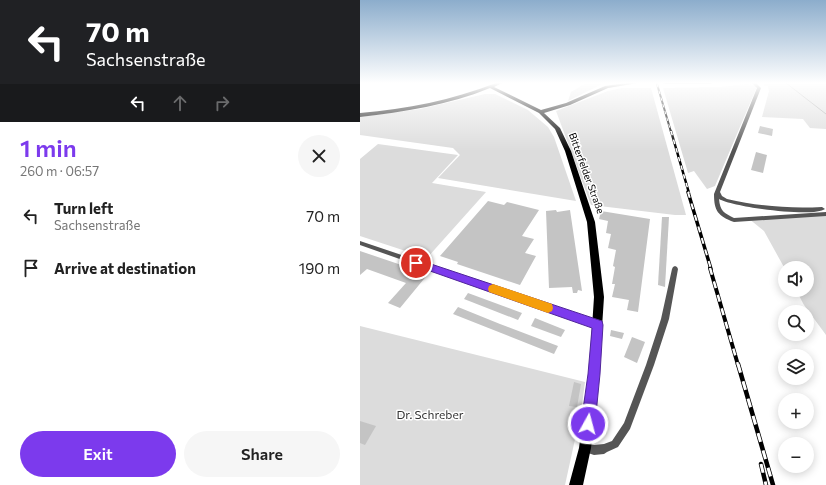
<!DOCTYPE html>
<meta charset="utf-8">
<style>
:root{--surface:#fff;--page:#f6f6f6;--text:#222;--muted:#767676;--accent:#7c3aed}
body{margin:0;font-family:Commissioner,sans-serif;background:var(--page);color:var(--text);height:100vh;display:flex;flex-direction:column;font-size:15px;white-space:nowrap}
*{box-sizing:border-box;margin:0}
p{font-size:13px;color:var(--muted)}
.icon{flex:none;width:22px;height:22px;fill:none;stroke:currentColor;stroke-width:2;stroke-linecap:round;stroke-linejoin:round}
.map{position:relative;flex:1;overflow:hidden}
.drawer{display:flex;flex-direction:column;background:var(--surface);width:360px}
.drawer>*{flex:none}
.banner{background:#202124;color:#fff;overflow:hidden}
.tools{position:absolute;left:418px;top:261px;display:grid;gap:8px}
.tools a{display:grid;place-items:center;width:36px;height:36px;border-radius:50%;background:var(--surface);box-shadow:0 2px 10px #0003;font-size:20px}
.pin{position:absolute;display:grid;place-items:center;width:34px;height:34px;color:#fff;margin:-17px;border:2px solid #fff;border-radius:50%;box-shadow:0 1px 4px #0007}
.me{position:absolute;width:44px;margin:-22px;rotate:7deg;stroke-linejoin:round;filter:drop-shadow(0 0 3px #0008)}
.turn{display:flex;align-items:center;gap:14px;height:84px;padding:0 20px;font-size:18px}
.turn .icon{width:52px;height:52px;stroke-width:2.5}
.turn b{display:block;font-size:28px;line-height:34px}
.lanes{display:flex;align-items:center;height:38px;padding:0 20px;background:#0003;justify-content:center;gap:20px;direction:ltr}
.lanes .off{opacity:.35}
.round{display:grid;place-items:center;flex:none;width:42px;height:42px;border-radius:21px;background:var(--page)}
.head{display:flex;align-items:center;justify-content:space-between;height:68px;padding:0 20px}
h1{font-size:24px;font-weight:600;line-height:30px;color:var(--accent)}
.primary-button{display:flex;gap:8px;margin-top:auto;padding:8px 20px}
.primary-button a{flex:1;height:46px;border-radius:24px;background:var(--accent);color:#fff;font-size:16px;font-weight:600;line-height:46px;text-align:center}
.primary-button a+a{background:var(--page);color:var(--text)}
ul{padding:0;list-style:none}
li{display:flex;align-items:center;gap:12px;height:52px;padding:0 20px}
li div{flex:1}
li b{display:block;font-size:15px}
li em{font-style:normal}
main{display:flex;flex:1;min-height:0}
.map>svg:first-child{display:block}
.green{fill:#dcdcdc}
.lines{fill:none;stroke-linecap:round;stroke-linejoin:round}
.stream{stroke:#a3a3a3;stroke-width:1}
.building{fill:#c4c4c4}
.minor{fill:#555;fill-rule:evenodd}
.major{fill:#000;fill-rule:evenodd}
.rail-far4-casing{stroke:#000;stroke-width:2}
.rail-far3-casing{stroke:#000;stroke-width:2.5}
.rail-far2-casing{stroke:#000;stroke-width:3.5}
.rail-far1-casing{stroke:#000;stroke-width:4}
.rail-casing{stroke:#000;stroke-width:4.5}
.rail-far4{stroke:#fff;stroke-width:1;stroke-dasharray:3.5;stroke-linecap:butt}
.rail-far3{stroke:#fff;stroke-width:1.5;stroke-dasharray:4.5;stroke-linecap:butt}
.rail-far2{stroke:#fff;stroke-width:2;stroke-dasharray:6;stroke-linecap:butt}
.rail-far1{stroke:#fff;stroke-width:2.5;stroke-dasharray:7;stroke-linecap:butt}
.rail{stroke:#fff;stroke-width:3;stroke-dasharray:9;stroke-linecap:butt}
.route{fill:#7c3aed;stroke:#51269a}
.slow{fill:#f59e0b}
.labels{text-anchor:middle;stroke-width:3;stroke-linejoin:round;paint-order:stroke}
.street-label{font-size:10px;fill:#000;stroke:#fff}
.near-park-label{font-size:12px;fill:#333;stroke:#fff}
</style>
<main>
<section class="drawer">
<div class="banner">
<div class="turn"><svg class="icon" aria-label="left" viewBox="0 0 24 24"><path d="M17 20v-9H6M10 6l-5 5 5 5"/></svg><div><b>70 m</b>Sachsenstraße</div></div>
<div class="lanes"><svg class="icon" aria-label="left" viewBox="0 0 24 24"><path d="M17 20v-9H6M10 6l-5 5 5 5"/></svg><svg class="icon off" aria-label="ahead" viewBox="0 0 24 24"><path d="M12 20V5M6 11l6-6 6 6"/></svg><svg class="icon off" aria-label="right" viewBox="0 0 24 24"><path d="M7 20v-9h11M14 6l5 5-5 5"/></svg></div>
</div>
<div class="head"><div><h1>1 min</h1><p>260 m · 06:57</p></div><a class="round"><svg class="icon" aria-label="close" viewBox="0 0 24 24"><path d="M6 6l12 12M18 6L6 18"/></svg></a></div>
<ul>
<li><svg class="icon" aria-label="left" viewBox="0 0 24 24"><path d="M17 20v-9H6M10 6l-5 5 5 5"/></svg><div><b>Turn left</b><p>Sachsenstraße</p></div><em>70 m</em></li>
<li><svg class="icon" aria-label="arrive" viewBox="0 0 24 24"><path d="M6 21V4h12l-3 4 3 4H6"/></svg><div><b>Arrive at destination</b></div><em>190 m</em></li>
</ul>
<div class="primary-button"><a>Exit</a><a>Share</a></div>
</section>
<div class="map">
<svg width="466" height="485" viewBox="0 0 466 485">
<rect width="100%" height="100%" fill="#fff"/>
<g class="green">
<polygon points="226,83 244,83 208,101 211,92"/>
<polygon points="405,83 466,83 466,129 450,128 443,119 402,117 409,91 408,86 404,86"/>
<polygon points="388,84 396,86 396,89 355,186 347,189 334,171 328,173 303,88 361,87"/>
<polygon points="262,88 291,88 326,215 315,215 231,205 196,111 248,91"/>
<polygon points="125,94 135,94 168,110 188,127 194,137 216,201 78,178 100,155 93,148 0,135 0,117 60,109"/>
<polygon points="18,144 98,155 72,183 126,192 67,258 0,236 0,159"/>
<polygon points="466,214 466,335 444,305 436,290 447,290 447,268 425,268 425,269 404,231 388,218"/>
<polygon points="0,326 225,382 221,412 205,485 0,485"/>
</g>
<g class="lines">
<polyline class="stream" points="426,83 466,114"/>
</g>
<g class="building">
<polygon points="400,126 413,129 412,136 398,133"/>
<polygon points="396,152 407,155 403,173 391,170"/>
<polygon points="128,201 144,205 147,202 179,210 162,236 174,239 165,253 176,256 160,285 97,264 98,262 80,256"/>
<polygon points="196,210 197,212 210,210 222,291 218,290 217,293 213,293 212,287 189,288 186,211"/>
<polygon points="241,211 290,219 278,312 267,310 269,300 252,297 255,284 252,284 255,267 253,266 256,250 248,248 251,234 246,233 248,221 239,219"/>
<polygon points="302,217 309,217 305,287 298,285"/>
<polygon points="0,251 68,274 40,308 28,303 46,283 7,269 0,275"/>
<polygon points="108,293 162,313 158,320 104,299"/>
<polygon points="98,307 140,324 198,346 194,354 93,314"/>
<polygon points="175,318 205,330 201,337 171,326"/>
<polygon points="251,330 264,333 262,339 250,336"/>
<polygon points="272,337 285,342 277,363 264,357"/>
<polygon points="214,382 221,384 217,407 209,406"/>
<polygon points="0,421 16,426 5,445 0,443"/>
</g>
<g class="lines">
<g class="minor">
<path d="M392,83H396L401,88L360,192L362,196L367,199C398,206 430,209 462,207L465,209C453,218 373,207 359,199C360,211 364,213 374,218L466,212V216L374,222C358,216 354,211 354,194L397,88Z"/>
<polygon points="0,241 238,321 241,322 242,325 241,328 238,329 0,245"/>
<polygon points="315,266 317,267 318,269 309,319 294,365 270,429 258,447 247,452 244,454 234,455 222,451 220,448 222,445 225,443 234,445 244,444 252,441 264,423 286,365 301,319 312,269 313,267"/>
</g>
<g class="major">
<path d="M136,83H142L134,87L181,110L206,103L245,86L267,83H278L248,88L210,105L184,113L200,128L211,151L235,222L244,297L239,373L231,448L223,485H209L219,448L229,373L234,297L227,222L205,151L195,129L179,113L130,88C89,105 44,112 0,117V113C47,109 92,100 136,83Z"/>
<polygon points="303,83 353,83 351,84 305,84"/>
</g>
<defs>
<polyline id="rail-far4" points="297,84 311,132"/>
<polyline id="rail-far3" points="311,131 329,193"/>
<polyline id="rail-far2" points="328,192 351,269"/>
<polyline id="rail-far1" points="350,268 378,365"/>
<g id="rail">
<polyline points="378,364 413,485"/>
<polyline points="401,464 406,485"/>
</g>
</defs>
<use href="#rail-far4" class="rail-far4-casing"/>
<use href="#rail-far3" class="rail-far3-casing"/>
<use href="#rail-far2" class="rail-far2-casing"/>
<use href="#rail-far1" class="rail-far1-casing"/>
<use href="#rail" class="rail-casing"/>
<use href="#rail-far4" class="rail-far4"/>
<use href="#rail-far3" class="rail-far3"/>
<use href="#rail-far2" class="rail-far2"/>
<use href="#rail-far1" class="rail-far1"/>
<use href="#rail" class="rail"/>
</g>
<linearGradient id="sky" x2="0" y2="1"><stop stop-color="#8cadcc"/><stop offset="0.55" stop-color="#fff"/><stop offset="1" stop-color="#fff" stop-opacity="0"/></linearGradient>
<rect width="466" height="151" fill="url(#sky)"/>
<polygon class="route" points="56,259 242,321 243,325 240,374 235,424 232,429 228,431 223,429 221,424 228,374 232,328 53,265 51,263 53,260"/>
<polygon class="slow" points="133,284 192,304 193,308 192,311 188,313 129,292 128,289 129,286"/>
<g class="labels">
<g class="street-label">
<text transform="translate(227 173) rotate(70)" y="4">Bitterfelder Straße</text>
</g>
<g class="near-park-label">
<text x="70" y="419">Dr. Schreber</text>
</g>
</g>
</svg>
<div class="tools">
<a><svg class="icon" aria-label="sound" viewBox="0 0 24 24"><path d="M4 9h4l5-4v14l-5-4H4zM17 9q2 3 0 6"/></svg></a>
<a><svg class="icon" aria-label="search" viewBox="0 0 24 24"><circle cx="10" cy="10" r="6"/><path d="M15 15l6 6"/></svg></a>
<a><svg class="icon" aria-label="layers" viewBox="0 0 24 24"><path d="M12 4l9 5-9 5-9-5zM3 14l9 5 9-5"/></svg></a>
<a>+</a>
<a>−</a>
</div>
<div class="pin" style="left:56px;top:263px;background:#d93025"><svg class="icon" aria-label="arrive" viewBox="0 0 24 24"><path d="M6 21V4h12l-3 4 3 4H6"/></svg></div>
<svg class="me" style="left:228px;top:424px" viewBox="-20 -20 40 40"><circle r="17" fill="#7c3aed" stroke="#fff" stroke-width="3"/><path d="M0-11L8 9 0 5-8 9z" fill="#fff"/></svg>
</div>
</main>
